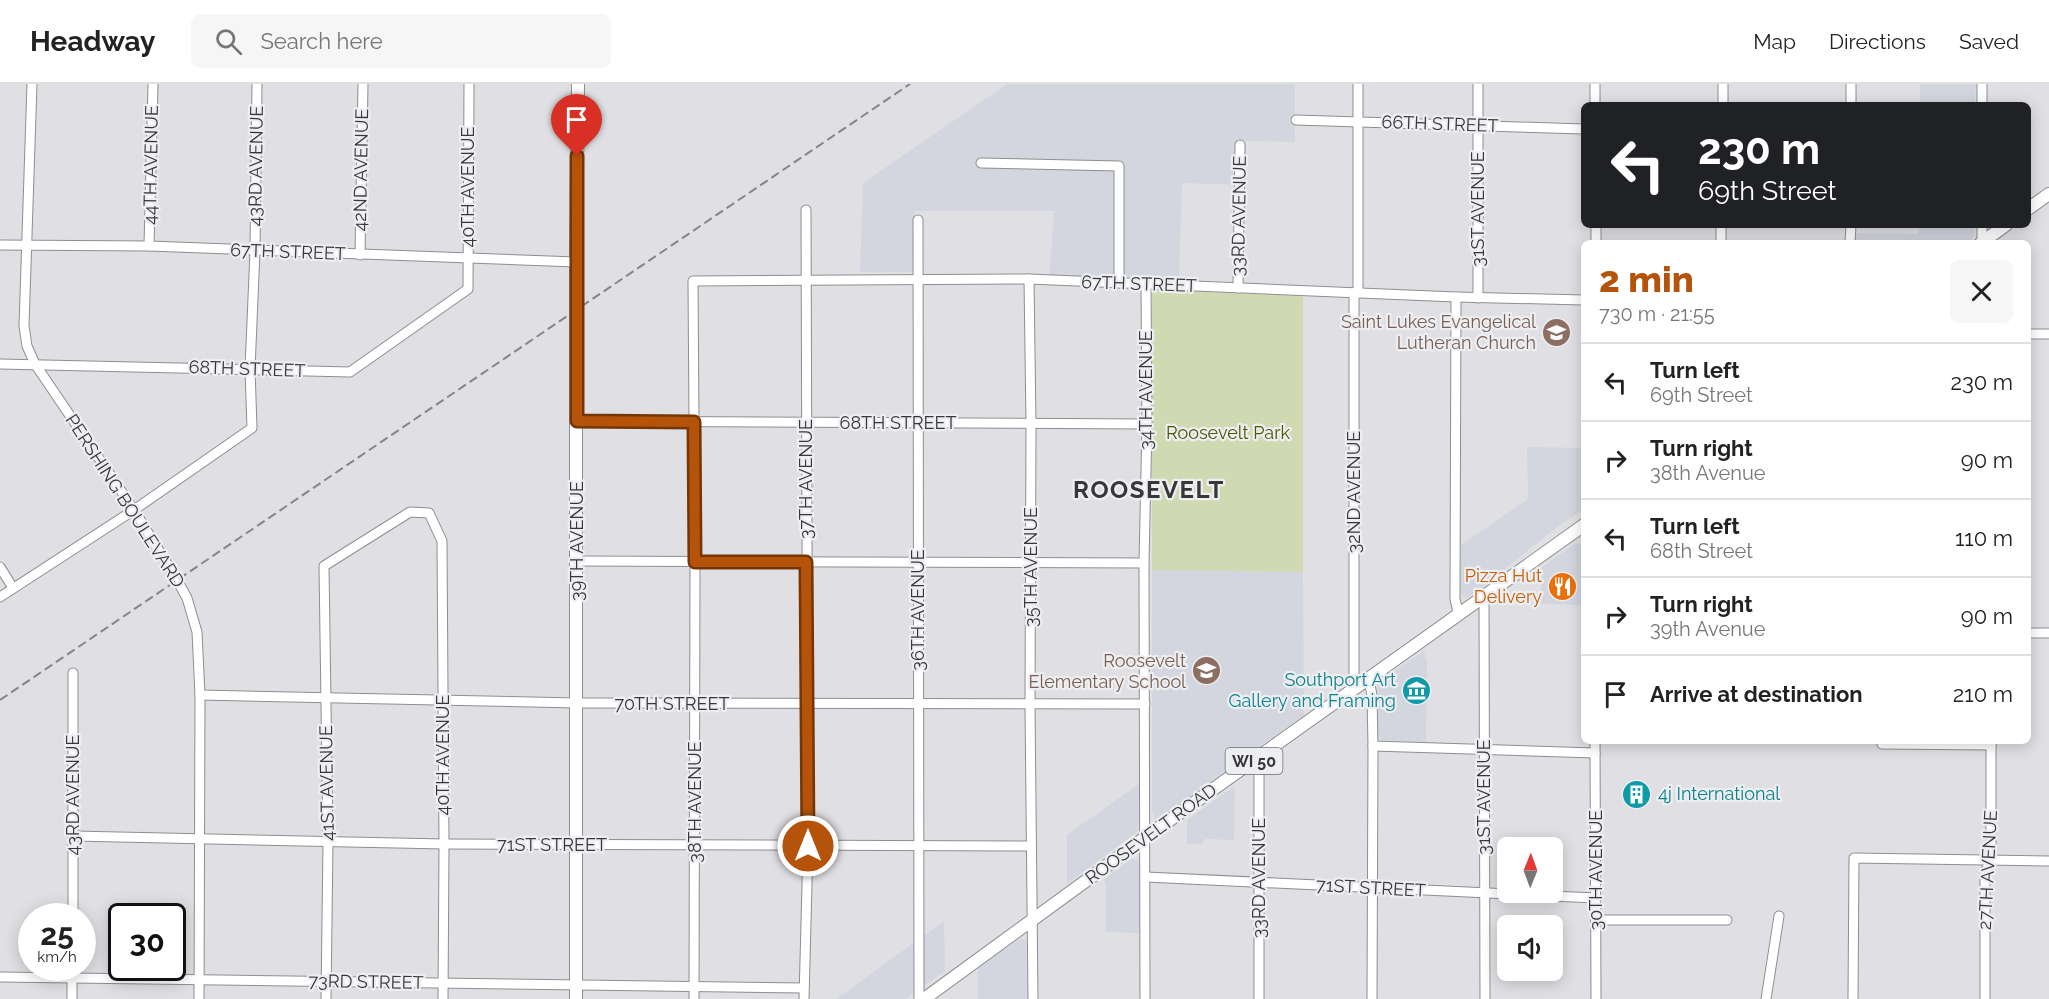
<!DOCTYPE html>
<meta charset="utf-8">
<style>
:root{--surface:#fff;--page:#f6f6f6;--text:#222;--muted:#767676;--line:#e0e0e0;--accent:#b45309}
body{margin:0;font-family:Raleway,sans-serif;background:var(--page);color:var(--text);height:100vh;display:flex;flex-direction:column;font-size:22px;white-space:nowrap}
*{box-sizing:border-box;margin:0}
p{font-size:20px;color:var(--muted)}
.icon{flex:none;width:33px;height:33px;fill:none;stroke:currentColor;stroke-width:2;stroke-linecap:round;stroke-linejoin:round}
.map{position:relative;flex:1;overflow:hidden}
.panel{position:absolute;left:1581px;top:156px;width:450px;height:504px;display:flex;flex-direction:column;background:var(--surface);border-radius:9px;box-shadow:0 3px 15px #0003}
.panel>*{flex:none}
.top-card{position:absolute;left:1581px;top:18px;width:450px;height:126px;border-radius:9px;box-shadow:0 3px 15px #0003;background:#202124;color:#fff;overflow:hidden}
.needle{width:39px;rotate:1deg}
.fabs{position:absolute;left:1497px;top:753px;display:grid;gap:12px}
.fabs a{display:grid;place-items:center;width:66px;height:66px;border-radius:9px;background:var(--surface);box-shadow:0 3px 15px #0003;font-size:30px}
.speed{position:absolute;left:18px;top:819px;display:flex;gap:12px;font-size:30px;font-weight:700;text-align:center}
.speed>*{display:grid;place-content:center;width:78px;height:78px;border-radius:50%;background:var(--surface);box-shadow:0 3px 15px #0003;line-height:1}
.speed small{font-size:15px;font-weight:400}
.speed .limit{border:3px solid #111;border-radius:9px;background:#fff;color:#111}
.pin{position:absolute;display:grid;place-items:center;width:51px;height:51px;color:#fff;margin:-62px -26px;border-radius:50% 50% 50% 0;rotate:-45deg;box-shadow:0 0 6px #0007}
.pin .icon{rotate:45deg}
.me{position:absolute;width:66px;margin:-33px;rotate:0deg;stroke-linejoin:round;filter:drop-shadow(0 0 4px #0008)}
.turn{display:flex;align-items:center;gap:21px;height:126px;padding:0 18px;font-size:27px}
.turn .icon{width:78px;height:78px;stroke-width:2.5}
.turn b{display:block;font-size:42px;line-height:51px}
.round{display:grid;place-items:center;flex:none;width:63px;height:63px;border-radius:9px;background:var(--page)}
.summary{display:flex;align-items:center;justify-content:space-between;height:102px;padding:0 18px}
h1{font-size:36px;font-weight:800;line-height:45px;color:var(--accent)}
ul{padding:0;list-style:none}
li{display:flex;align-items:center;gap:18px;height:78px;padding:0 18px;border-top:2px solid var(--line)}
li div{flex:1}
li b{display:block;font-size:22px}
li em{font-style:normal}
header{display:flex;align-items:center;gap:36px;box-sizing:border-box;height:84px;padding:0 30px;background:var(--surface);border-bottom:2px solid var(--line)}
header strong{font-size:28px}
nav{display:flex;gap:33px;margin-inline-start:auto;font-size:21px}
.search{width:420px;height:54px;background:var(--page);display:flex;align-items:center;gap:15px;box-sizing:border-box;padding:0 21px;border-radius:9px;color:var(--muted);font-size:22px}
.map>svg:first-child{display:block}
.built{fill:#d3d5df}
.green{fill:#d0d9b1}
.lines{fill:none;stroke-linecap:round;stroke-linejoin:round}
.minor-casing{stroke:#8d8e91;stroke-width:11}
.major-casing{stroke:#8d8e91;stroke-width:14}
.minor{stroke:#fff;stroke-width:9}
.major{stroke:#fff;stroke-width:12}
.rail{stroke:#858587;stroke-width:2;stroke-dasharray:9 4.5;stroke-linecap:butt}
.route-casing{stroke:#753606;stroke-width:15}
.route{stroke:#b45309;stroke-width:10}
.labels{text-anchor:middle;stroke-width:4.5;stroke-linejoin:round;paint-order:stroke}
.shield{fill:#edeef1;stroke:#6e6e70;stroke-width:1.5}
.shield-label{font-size:16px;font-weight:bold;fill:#373738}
.street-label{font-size:18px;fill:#373738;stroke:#edeef1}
.education-label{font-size:18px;fill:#785e54;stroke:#edeef1;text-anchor:end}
.park-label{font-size:18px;fill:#4d5800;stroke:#edeef1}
.food-label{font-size:18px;fill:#c56008;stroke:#edeef1;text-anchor:end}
.culture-label{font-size:18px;fill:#0d838f;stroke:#edeef1;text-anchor:end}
.district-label{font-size:24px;font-weight:bold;letter-spacing:1.5px;fill:#373738;stroke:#edeef1}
</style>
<header>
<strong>Headway</strong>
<div class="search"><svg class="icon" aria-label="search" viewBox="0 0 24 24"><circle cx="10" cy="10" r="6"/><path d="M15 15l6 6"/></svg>Search here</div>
<nav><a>Map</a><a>Directions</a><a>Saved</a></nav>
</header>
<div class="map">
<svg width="2049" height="915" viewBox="0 0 2049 915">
<rect width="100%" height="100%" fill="#e0e0e4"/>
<g class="built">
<polygon points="1007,0 1295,0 1295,58 1246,57 1246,101 1182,99 1179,196 1049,199 1054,127 914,127 913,188 860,188 863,99"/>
<polygon points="1920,0 1976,0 1975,21 1920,21"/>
<polygon points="1919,141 1975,141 1975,148 1971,155 1965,159 1854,159 1854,149 1918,150"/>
<polygon points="1527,363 1584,364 1584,425 1556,444 1475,509 1465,514 1461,509 1461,461 1528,415"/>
<polygon points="1576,459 1584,461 1584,521 1541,520 1542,483"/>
<polygon points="1152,486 1303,488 1304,631 1159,734 1155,734 1152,726"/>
<polygon points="1424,567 1427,580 1426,658 1382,656 1377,651 1378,598"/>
<polygon points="1139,700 1138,747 1067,800 1067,751"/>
<polygon points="1235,702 1234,756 1205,755 1202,760 1187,760 1187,736"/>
<polygon points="1131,775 1138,776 1140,782 1141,849 1106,848 1106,801 1104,795"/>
<polygon points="944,837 945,887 905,915 836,915"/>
<polygon points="1020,855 1026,856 1027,915 978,915 978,884"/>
</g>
<polygon class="green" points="1152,206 1303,212 1303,488 1152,486"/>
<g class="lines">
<defs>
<g id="minor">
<polyline points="32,0 24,242 27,262 35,280 134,426 177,496 187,514 197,548 200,611 199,915"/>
<polyline points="1595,0 1595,21"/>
<polyline points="1723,21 1723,0"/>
<polyline points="1851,21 1851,0"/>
<polyline points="1982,21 1982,0"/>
<polyline points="1296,36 1584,45"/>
<polyline points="981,79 1119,82 1119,199"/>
<polyline points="918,136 919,915"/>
<polyline points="1596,141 1596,159"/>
<polyline points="1982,141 1982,159"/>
<polyline points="1721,159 1721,141"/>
<polyline points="1850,159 1851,141"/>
<polyline points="0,161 149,162 576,178"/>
<polyline points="149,162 153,0"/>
<polyline points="360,171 363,0"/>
<polyline points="1029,195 1031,340 1030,621 1033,915"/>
<polyline points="1238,204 1240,61"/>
<polyline points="1354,209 1354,606"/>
<polyline points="1358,209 1358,0"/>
<polyline points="1456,213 1455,515 1458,528"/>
<polyline points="1478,214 1478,0"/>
<polyline points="2028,250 2049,250"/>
<polyline points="0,280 350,288 468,205 469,0"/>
<polyline points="577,337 1147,340"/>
<polyline points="577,477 1144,479"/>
<polyline points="0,483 13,504"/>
<polyline points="1484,511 1485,915"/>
<polyline points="0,513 134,426 252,344 250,285 255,167 257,0"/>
<polyline points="2028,549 2049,549"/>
<polyline points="1369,596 1372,611 1373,662 1372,915"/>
<polyline points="200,611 577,619 1145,620"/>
<polyline points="1595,657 1596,915"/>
<polyline points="1882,660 1991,661"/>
<polyline points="1373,662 1595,669"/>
<polyline points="1259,674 1259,915"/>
<polyline points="73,752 444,760 1031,762"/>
<polyline points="1146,793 1596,814"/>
<polyline points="73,832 73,589"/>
<polyline points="1596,836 1727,836"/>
<polyline points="0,893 804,904"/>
<polyline points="72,915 72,884"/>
<polyline points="326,915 328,758 324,482 410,428 429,429 442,457 444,760 443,915"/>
<polyline points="694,915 695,478 693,197 1029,195 1456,213 1584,216"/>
<polyline points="804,915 808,762 806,126"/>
<polyline points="1145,915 1144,479 1147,340 1146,200"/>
<polyline points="1766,915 1779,832"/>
<polyline points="1853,915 1854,774 2049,777"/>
<polyline points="1985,915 1985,788 1991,776 1991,657"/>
</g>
<g id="major">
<polyline points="2028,125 2049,110"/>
<polyline points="1981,159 2006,141"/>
<polyline points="576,915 576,178 578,0"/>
<polyline points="924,915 1146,753 1584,441"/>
</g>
</defs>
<use href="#minor" class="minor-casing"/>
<use href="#major" class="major-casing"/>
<use href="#minor" class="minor"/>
<use href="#major" class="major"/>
<polyline class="rail" points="0,616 910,0"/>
</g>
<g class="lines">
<defs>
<polyline id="route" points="577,72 577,337 694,338 695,478 806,478 808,762"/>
</defs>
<use href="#route" class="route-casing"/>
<use href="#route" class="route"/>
</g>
<defs>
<symbol id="school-disc" viewBox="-11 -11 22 22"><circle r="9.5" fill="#8d6e63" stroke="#edeef1"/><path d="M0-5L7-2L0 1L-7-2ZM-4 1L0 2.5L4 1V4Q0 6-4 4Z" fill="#fff"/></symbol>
<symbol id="restaurant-disc" viewBox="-11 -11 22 22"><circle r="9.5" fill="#e8710a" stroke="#edeef1"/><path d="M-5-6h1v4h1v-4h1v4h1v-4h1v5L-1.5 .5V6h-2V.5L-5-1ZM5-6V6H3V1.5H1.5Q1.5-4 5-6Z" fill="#fff"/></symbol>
<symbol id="museum-disc" viewBox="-11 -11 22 22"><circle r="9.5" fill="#0f9aa8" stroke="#edeef1"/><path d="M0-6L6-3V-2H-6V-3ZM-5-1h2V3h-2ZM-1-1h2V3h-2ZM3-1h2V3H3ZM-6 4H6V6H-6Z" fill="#fff"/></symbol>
<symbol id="building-disc" viewBox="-11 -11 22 22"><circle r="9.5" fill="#0f9aa8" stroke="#edeef1"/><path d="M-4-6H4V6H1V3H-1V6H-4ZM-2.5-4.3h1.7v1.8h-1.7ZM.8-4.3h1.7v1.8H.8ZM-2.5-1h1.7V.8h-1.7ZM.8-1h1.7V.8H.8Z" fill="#fff"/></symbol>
</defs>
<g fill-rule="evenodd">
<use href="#school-disc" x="1540" y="232" width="33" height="33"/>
<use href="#restaurant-disc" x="1546" y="486" width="33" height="33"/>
<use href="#school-disc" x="1190" y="570" width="33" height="33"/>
<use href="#museum-disc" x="1400" y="590" width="33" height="33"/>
<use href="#building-disc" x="1620" y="694" width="33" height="33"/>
</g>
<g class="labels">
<rect class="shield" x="1225.5" y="664" width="57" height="26" rx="4.5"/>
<g class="shield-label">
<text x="1254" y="683">WI 50</text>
</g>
<g class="street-label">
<text transform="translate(1440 40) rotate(2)" y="6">66TH STREET</text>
<text transform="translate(151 81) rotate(-89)" y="6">44TH AVENUE</text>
<text transform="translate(256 82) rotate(-89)" y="6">43RD AVENUE</text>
<text transform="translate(361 86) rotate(-89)" y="6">42ND AVENUE</text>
<text transform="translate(468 103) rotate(-90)" y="6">40TH AVENUE</text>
<text transform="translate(1478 125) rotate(-90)" y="6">31ST AVENUE</text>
<text transform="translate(1239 132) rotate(-89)" y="6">33RD AVENUE</text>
<text transform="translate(288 168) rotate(2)" y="6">67TH STREET</text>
<text transform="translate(1139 200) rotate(2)" y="6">67TH STREET</text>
<text transform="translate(247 285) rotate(2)" y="6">68TH STREET</text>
<text transform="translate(1146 306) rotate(-90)" y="6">34TH AVENUE</text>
<text x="898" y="345">68TH STREET</text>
<text transform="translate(806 395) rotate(-90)" y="6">37TH AVENUE</text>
<text transform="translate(1354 408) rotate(-90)" y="6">32ND AVENUE</text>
<text transform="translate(125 417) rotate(57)" y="6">PERSHING BOULEVARD</text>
<text transform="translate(577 457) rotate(-90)" y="6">39TH AVENUE</text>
<text transform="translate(1031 483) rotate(-90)" y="6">35TH AVENUE</text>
<text transform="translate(918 526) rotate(-90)" y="6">36TH AVENUE</text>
<text x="672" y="626">70TH STREET</text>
<text transform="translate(443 671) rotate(-90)" y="6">40TH AVENUE</text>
<text transform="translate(327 699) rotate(-91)" y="6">41ST AVENUE</text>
<text transform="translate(73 711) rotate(-90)" y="6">43RD AVENUE</text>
<text transform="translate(1484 713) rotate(-90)" y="6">31ST AVENUE</text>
<text transform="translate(695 718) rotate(-90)" y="6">38TH AVENUE</text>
<text transform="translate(1151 750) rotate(-36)" y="6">ROOSEVELT ROAD</text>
<text x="552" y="767">71ST STREET</text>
<text transform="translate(1596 786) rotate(-90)" y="6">30TH AVENUE</text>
<text transform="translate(1988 786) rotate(-87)" y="6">27TH AVENUE</text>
<text transform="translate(1259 794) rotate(-90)" y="6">33RD AVENUE</text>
<text transform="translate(1371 804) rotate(3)" y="6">71ST STREET</text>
<text transform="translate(366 898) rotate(1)" y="6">73RD STREET</text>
</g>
<g class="education-label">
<text x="1536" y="244">Saint Lukes Evangelical<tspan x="1536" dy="21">Lutheran Church</tspan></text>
<text x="1186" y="583">Roosevelt<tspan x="1186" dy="21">Elementary School</tspan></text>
</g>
<g class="park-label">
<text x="1228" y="355">Roosevelt Park</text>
</g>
<g class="food-label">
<text x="1542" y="498">Pizza Hut<tspan x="1542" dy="21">Delivery</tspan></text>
</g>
<g class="culture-label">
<text x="1396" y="602">Southport Art<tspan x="1396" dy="21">Gallery and Framing</tspan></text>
<text x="1658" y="716" text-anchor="start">4j International</text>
</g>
<g class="district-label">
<text x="1149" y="414">ROOSEVELT</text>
</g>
</g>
</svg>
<div class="fabs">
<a><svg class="needle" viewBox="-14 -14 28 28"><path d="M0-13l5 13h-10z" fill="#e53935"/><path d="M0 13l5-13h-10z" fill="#767676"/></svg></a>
<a><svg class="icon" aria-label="sound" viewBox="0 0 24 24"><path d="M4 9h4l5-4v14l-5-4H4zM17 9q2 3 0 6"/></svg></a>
</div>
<div class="speed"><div>25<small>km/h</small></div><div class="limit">30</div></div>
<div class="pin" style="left:577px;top:72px;background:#d93025"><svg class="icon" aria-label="arrive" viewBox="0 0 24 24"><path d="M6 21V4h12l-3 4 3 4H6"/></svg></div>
<svg class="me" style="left:808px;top:762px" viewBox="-20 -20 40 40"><circle r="17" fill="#b45309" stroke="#fff" stroke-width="3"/><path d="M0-11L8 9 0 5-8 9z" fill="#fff"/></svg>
<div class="top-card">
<div class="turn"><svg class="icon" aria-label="left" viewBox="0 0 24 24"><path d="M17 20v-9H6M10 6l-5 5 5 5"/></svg><div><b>230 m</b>69th Street</div></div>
</div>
<section class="panel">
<div class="summary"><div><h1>2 min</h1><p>730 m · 21:55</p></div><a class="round"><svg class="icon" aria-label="close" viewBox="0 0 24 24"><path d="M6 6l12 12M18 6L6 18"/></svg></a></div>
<ul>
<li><svg class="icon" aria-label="left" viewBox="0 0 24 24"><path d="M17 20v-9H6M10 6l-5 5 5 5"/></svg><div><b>Turn left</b><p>69th Street</p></div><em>230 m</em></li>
<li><svg class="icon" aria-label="right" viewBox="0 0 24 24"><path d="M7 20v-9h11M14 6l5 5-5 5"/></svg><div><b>Turn right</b><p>38th Avenue</p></div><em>90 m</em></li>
<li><svg class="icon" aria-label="left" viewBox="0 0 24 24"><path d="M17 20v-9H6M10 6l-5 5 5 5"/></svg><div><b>Turn left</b><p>68th Street</p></div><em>110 m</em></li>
<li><svg class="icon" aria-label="right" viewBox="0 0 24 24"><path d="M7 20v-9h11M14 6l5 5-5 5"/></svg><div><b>Turn right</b><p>39th Avenue</p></div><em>90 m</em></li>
<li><svg class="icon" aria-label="arrive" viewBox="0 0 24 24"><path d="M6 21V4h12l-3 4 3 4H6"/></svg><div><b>Arrive at destination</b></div><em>210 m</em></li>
</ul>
</section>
</div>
